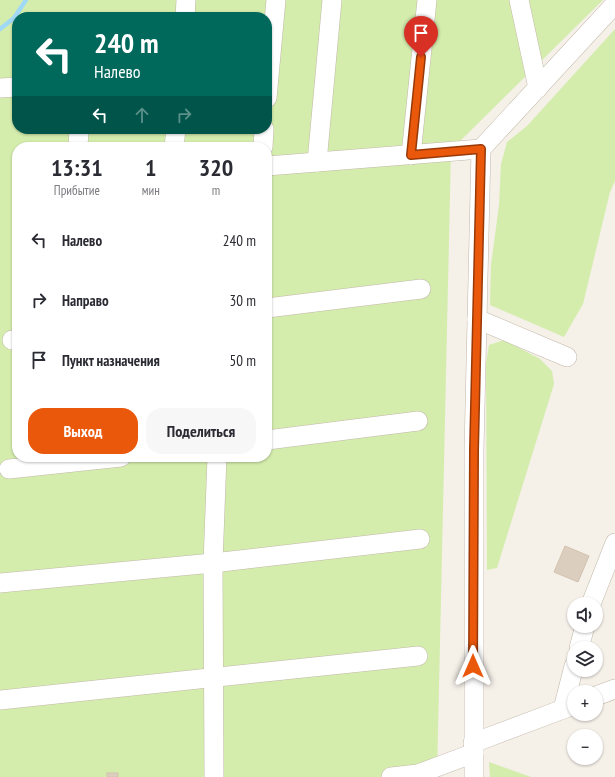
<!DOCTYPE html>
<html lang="ru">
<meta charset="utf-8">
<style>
:root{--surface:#fff;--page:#f7f7f7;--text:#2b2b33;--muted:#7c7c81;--accent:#ea580c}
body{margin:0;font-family:"PT Sans Narrow",sans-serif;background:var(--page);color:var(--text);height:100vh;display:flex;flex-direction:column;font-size:15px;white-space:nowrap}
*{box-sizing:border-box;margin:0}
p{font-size:13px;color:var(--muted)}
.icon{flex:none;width:22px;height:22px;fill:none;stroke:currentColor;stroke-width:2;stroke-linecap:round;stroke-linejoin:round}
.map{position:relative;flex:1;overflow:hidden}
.details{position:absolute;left:12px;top:142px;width:260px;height:320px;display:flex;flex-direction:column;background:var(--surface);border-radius:16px;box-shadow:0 1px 3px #0004}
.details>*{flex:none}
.banner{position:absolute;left:12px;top:12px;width:260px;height:122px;border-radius:16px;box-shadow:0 1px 3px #0004;background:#00695c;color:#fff;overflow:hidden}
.controls{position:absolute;left:567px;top:597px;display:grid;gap:8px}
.controls a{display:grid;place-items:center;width:36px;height:36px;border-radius:50%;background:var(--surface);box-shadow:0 1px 3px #0004;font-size:20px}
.pin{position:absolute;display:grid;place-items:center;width:34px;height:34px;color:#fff;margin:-41px -17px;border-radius:50% 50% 50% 0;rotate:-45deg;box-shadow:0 0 4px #0007}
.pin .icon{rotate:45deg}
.me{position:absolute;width:44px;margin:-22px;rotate:0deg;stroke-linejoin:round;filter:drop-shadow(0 0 3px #0008)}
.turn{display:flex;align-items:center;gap:14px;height:84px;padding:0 16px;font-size:18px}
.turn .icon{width:52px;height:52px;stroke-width:2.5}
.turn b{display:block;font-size:28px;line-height:34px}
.lanes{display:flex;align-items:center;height:38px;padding:0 16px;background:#0003;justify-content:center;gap:20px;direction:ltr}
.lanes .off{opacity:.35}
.eta{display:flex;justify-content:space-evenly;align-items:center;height:68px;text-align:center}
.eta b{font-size:24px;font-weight:600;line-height:28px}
.cta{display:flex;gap:8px;margin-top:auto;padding:8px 16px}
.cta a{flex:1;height:46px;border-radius:16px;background:var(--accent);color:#fff;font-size:16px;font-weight:600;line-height:46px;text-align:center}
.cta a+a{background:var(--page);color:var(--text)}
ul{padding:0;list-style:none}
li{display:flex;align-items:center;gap:12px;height:60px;padding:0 16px}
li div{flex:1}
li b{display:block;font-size:15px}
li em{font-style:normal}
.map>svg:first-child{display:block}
.green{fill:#d4edad;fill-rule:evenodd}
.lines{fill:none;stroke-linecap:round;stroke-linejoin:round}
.stream{stroke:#9fd9f6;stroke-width:4.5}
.building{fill:#dbcebf;stroke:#d3c2af}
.minor-casing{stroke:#c2b7a9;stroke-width:20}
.minor{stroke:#fff;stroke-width:19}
.route-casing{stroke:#983908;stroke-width:10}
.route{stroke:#ea580c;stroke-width:7}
</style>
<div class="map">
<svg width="615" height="777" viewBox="0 0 615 777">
<rect width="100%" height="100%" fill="#f5f0e8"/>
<g class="green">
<path d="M0,0H603L451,150L437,777H0ZM17,17H267V129H17ZM17,147H267V457H17Z"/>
<polygon points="615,29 615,181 610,192 583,304 564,337 490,305 491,265 499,205 501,164 507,142 527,126"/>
<polygon points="504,340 540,359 552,371 554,384 497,568 487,570 486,363 489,345"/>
<polygon points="489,762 531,777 490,777"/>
</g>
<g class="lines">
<polyline class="stream" points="0,29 14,18 26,0"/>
</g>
<g class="building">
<polygon points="565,546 589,556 578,582 554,572"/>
<rect x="107" y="773" width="11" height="4"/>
</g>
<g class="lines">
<defs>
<g id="minor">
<polyline points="519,0 538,88"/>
<polyline points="185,17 186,0"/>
<polyline points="0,88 17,87"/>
<polyline points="267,98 276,0"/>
<polyline points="78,147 79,129"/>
<polyline points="174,147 176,129"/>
<polyline points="263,147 264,129"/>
<polyline points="411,155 427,0"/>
<polyline points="317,162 332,0"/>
<polyline points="267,166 481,149"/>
<polyline points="267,308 421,289"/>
<polyline points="477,319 567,357"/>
<polyline points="12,340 17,340"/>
<polyline points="267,440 418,421"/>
<polyline points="9,469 121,457"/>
<polyline points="0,583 213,563 420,539"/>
<polyline points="591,604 615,543"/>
<polyline points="579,648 585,626"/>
<polyline points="596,696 615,689"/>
<polyline points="0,700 418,656"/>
<polyline points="563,709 574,666"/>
<polyline points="473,743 574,705"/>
<polyline points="214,777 213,563 217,457"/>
<polyline points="391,777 418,774 474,753"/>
<polyline points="474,777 474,450 481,149 615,4"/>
</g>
</defs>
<use href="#minor" class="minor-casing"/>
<use href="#minor" class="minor"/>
</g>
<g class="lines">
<defs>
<polyline id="route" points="421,57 411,155 481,149 474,450 473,666"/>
</defs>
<use href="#route" class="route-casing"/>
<use href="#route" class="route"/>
</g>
</svg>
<div class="controls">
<a><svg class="icon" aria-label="sound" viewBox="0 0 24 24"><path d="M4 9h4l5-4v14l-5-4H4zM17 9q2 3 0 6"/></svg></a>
<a><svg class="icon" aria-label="layers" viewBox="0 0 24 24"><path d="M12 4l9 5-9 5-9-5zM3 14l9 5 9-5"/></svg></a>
<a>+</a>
<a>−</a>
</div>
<div class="pin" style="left:421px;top:57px;background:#d93025"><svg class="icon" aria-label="arrive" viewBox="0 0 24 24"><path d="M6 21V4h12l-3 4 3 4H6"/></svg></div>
<svg class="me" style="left:473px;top:666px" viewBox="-20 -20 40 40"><path d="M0-17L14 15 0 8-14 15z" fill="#ea580c" stroke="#fff" stroke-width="4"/></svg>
<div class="banner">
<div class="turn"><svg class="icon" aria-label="left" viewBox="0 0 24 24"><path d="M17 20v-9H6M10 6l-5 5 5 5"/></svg><div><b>240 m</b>Налево</div></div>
<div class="lanes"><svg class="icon" aria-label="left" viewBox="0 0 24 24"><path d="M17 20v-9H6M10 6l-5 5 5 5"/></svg><svg class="icon off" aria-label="ahead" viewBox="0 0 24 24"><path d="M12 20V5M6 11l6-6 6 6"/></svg><svg class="icon off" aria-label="right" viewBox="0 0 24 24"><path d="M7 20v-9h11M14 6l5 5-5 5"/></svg></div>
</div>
<section class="details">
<div class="eta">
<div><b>13:31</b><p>Прибытие</p></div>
<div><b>1</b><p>мин</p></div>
<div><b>320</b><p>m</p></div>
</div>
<ul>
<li><svg class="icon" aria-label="left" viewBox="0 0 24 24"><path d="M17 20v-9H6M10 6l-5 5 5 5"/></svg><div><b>Налево</b></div><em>240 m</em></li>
<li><svg class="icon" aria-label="right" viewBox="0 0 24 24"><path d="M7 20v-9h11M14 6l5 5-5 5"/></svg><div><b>Направо</b></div><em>30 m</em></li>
<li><svg class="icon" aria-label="arrive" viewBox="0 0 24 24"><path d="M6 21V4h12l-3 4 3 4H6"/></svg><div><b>Пункт назначения</b></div><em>50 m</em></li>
</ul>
<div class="cta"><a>Выход</a><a>Поделиться</a></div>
</section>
</div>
